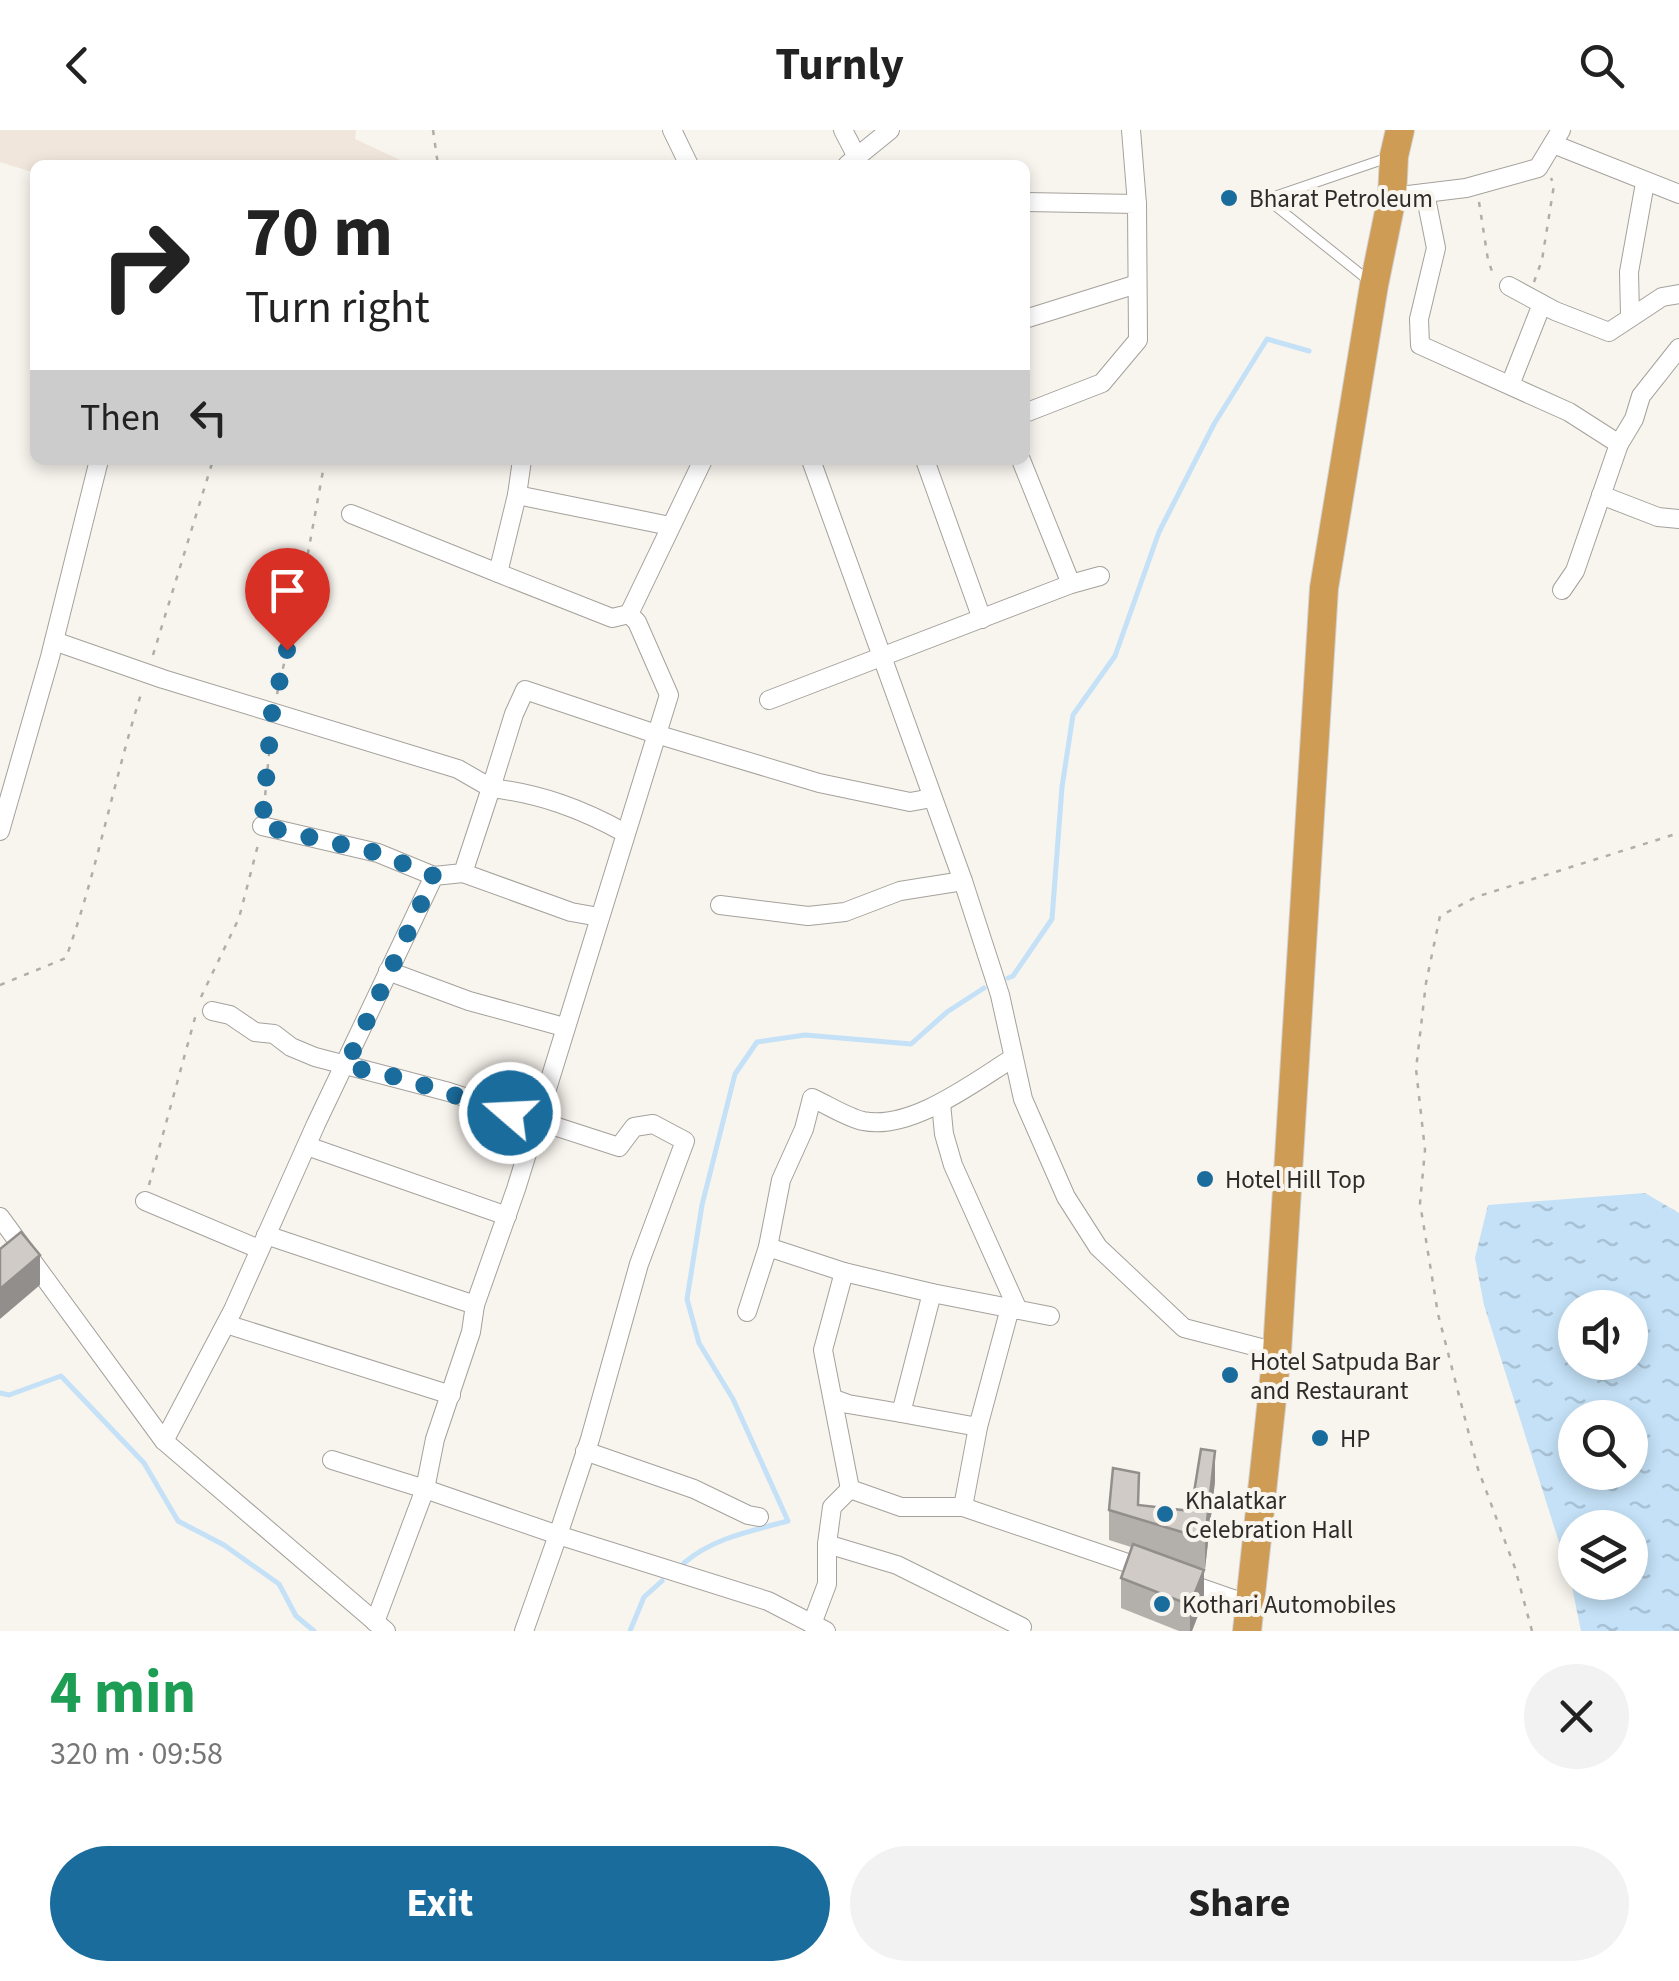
<!DOCTYPE html>
<meta charset="utf-8">
<style>
:root{--surface:#fff;--page:#f2f2f2;--text:#222;--muted:#767676;--accent:#1a6c9d}
body{margin:0;font-family:"Source Sans 3",sans-serif;background:var(--page);color:var(--text);height:100vh;display:flex;flex-direction:column;font-size:38px;white-space:nowrap}
*{box-sizing:border-box;margin:0}
p{font-size:32px;color:var(--muted)}
.icon{flex:none;width:55px;height:55px;fill:none;stroke:currentColor;stroke-width:2;stroke-linecap:round;stroke-linejoin:round}
.map{position:relative;height:1501px;overflow:hidden}
.sheet{display:flex;flex-direction:column;background:var(--surface);flex:1}
.sheet>*{flex:none}
.top-card{position:absolute;left:30px;top:30px;width:1000px;height:305px;border-radius:15px;box-shadow:0 5px 15px #0003;background:#fff;color:var(--text);overflow:hidden}
.controls{position:absolute;left:1558px;top:1160px;display:grid;gap:20px}
.controls a{display:grid;place-items:center;width:90px;height:90px;border-radius:50%;background:var(--surface);box-shadow:0 5px 15px #0003;font-size:50px}
.pin{position:absolute;display:grid;place-items:center;width:85px;height:85px;color:#fff;margin:-102px -42px;border-radius:50% 50% 50% 0;rotate:-45deg;box-shadow:0 0 10px #0007}
.pin .icon{rotate:45deg}
.me{position:absolute;width:110px;margin:-55px;rotate:289deg;stroke-linejoin:round;filter:drop-shadow(0 0 8px #0008)}
.turn{display:flex;align-items:center;gap:35px;height:210px;padding:0 50px;font-size:45px}
.turn .icon{width:130px;height:130px;stroke-width:2.5}
.turn b{display:block;font-size:70px;line-height:85px}
.then{display:flex;align-items:center;height:95px;padding:0 50px;background:#0003;gap:20px;font-size:38px}
.round{display:grid;place-items:center;flex:none;width:105px;height:105px;border-radius:52px;background:var(--page)}
.overview{display:flex;align-items:center;justify-content:space-between;height:170px;padding:0 50px}
h1{font-size:60px;font-weight:700;line-height:75px;color:#1e9e55}
.cta{display:flex;gap:20px;margin-top:auto;padding:20px 50px}
.cta a{flex:1;height:115px;border-radius:60px;background:var(--accent);color:#fff;font-size:40px;font-weight:700;line-height:115px;text-align:center}
.cta a+a{background:var(--page);color:var(--text)}
header{display:flex;justify-content:space-between;align-items:center;height:130px;padding:0 50px;background:var(--surface);font-size:45px;font-weight:700}
.map>svg:first-child{display:block}
.built{fill:#f0e6db}
.water{fill:url(#water-ripples);fill-rule:evenodd}
.lines{fill:none;stroke-linecap:round;stroke-linejoin:round}
.stream{stroke:#c4e1f7;stroke-width:5}
.service-casing{stroke:#a5a19c;stroke-width:11}
.minor-casing{stroke:#a5a19c;stroke-width:20}
.trunk-casing{stroke:#d1d1d0;stroke-width:30}
.path{stroke:#b1aea9;stroke-width:2.5;stroke-dasharray:5 8;stroke-linecap:butt}
.service{stroke:#fff;stroke-width:9}
.minor{stroke:#fff;stroke-width:18}
.trunk{stroke:#ce9c54;stroke-width:28}
.wall{fill:#b3afaa}
.shaded-wall{fill:#928e8b}
.building{fill:#d0cbc6;stroke:#928e8b;stroke-width:2.5}
.route{stroke:#1a6c9d;stroke-width:18;stroke-dasharray:0 32.4}
.poi-dot{fill:#1a6c9d;stroke:#f8f4ee;stroke-width:4}
.labels{text-anchor:middle;stroke-width:8;stroke-linejoin:round;paint-order:stroke}
.poi-label{font-size:25px;fill:#2e2c2a;stroke:#f8f4ee;text-anchor:start}
</style>
<header><svg class="icon" aria-label="back" viewBox="0 0 24 24"><path d="M15 5l-7 7 7 7"/></svg>Turnly<svg class="icon" aria-label="search" viewBox="0 0 24 24"><circle cx="10" cy="10" r="6"/><path d="M15 15l6 6"/></svg></header>
<div class="map">
<svg width="1679" height="1501" viewBox="0 0 1679 1501">
<defs>
<pattern id="water-ripples" width="26" height="14" patternUnits="userSpaceOnUse" patternTransform="scale(2.5)"><rect width="26" height="14" fill="#c4e1f7"/><path d="M2 4q2-2 4 0t4 0M15 11q2-2 4 0t4 0" fill="none" stroke="#a9c1d4"/></pattern>
</defs>
<rect width="100%" height="100%" fill="#f8f4ee"/>
<polygon class="built" points="0,0 356,0 355,9 411,35 35,35 35,43 0,32"/>
<path class="water" d="M1645,1063L1679,1083V1501H1581L1570,1447L1484,1175L1475,1128L1488,1075ZM1575,1178H1630V1232H1575ZM1575,1288H1630V1342H1575ZM1575,1398H1630V1452H1575Z"/>
<g class="lines">
<g class="stream">
<polyline points="1008,848 1013,846 1052,789 1062,657 1073,585 1115,526 1159,402 1214,294 1267,209 1309,221"/>
<polyline points="0,1263 9,1265 61,1246 144,1333 178,1391 224,1415 279,1454 296,1486 314,1501"/>
<path d="M684,1433C713,1408 751,1401 788,1391L733,1269L699,1213L687,1169L702,1075L735,944L757,912L805,905L911,914L947,882L984,858"/>
<polyline points="630,1501 644,1467 662,1451"/>
</g>
<defs>
<polyline id="service" points="1368,150 1267,69 1390,27"/>
<g id="minor">
<polyline points="672,0 689,35"/>
<polyline points="843,0 857,27"/>
<polyline points="1131,0 1137,74"/>
<polyline points="1553,14 1679,64"/>
<polyline points="847,35 890,0"/>
<polyline points="1425,63 1436,118 1419,189 1420,215 1569,282 1619,314 1575,441 1562,460"/>
<polyline points="1392,67 1466,58 1538,38 1561,0"/>
<polyline points="1025,72 1137,74 1138,210 1102,253 1025,283"/>
<polyline points="1509,156 1555,181 1609,202 1662,167 1679,164"/>
<polyline points="1630,186 1629,142 1645,53"/>
<polyline points="1025,189 1137,154"/>
<polyline points="1510,255 1542,174"/>
<polyline points="1619,314 1634,289 1641,266 1679,218"/>
<polyline points="522,330 517,365 498,443 612,488 629,484"/>
<polyline points="811,330 963,751 1000,865 1023,969 1066,1067 1098,1117 1184,1198 1277,1222"/>
<polyline points="925,330 982,489"/>
<polyline points="1021,330 1071,454"/>
<polyline points="517,365 670,396"/>
<polyline points="1601,365 1658,387 1679,389"/>
<polyline points="351,384 498,443"/>
<polyline points="54,511 163,549 458,639 491,658 514,584 525,560 656,604 819,653 910,672 932,668"/>
<polyline points="769,570 1071,454 1100,446"/>
<polyline points="262,696 378,723 434,746"/>
<polyline points="0,701 50,527 99,330"/>
<polyline points="463,743 571,782 599,787"/>
<polyline points="720,775 808,786 845,782 900,761 963,751"/>
<polyline points="388,841 469,871 564,897"/>
<polyline points="212,881 230,885 255,902 274,904 291,917 315,927 449,962 619,1017 634,997 653,994 685,1011 639,1134 590,1309 558,1405 425,1359 375,1492"/>
<polyline points="941,973 944,1004 953,1035 1018,1180"/>
<polyline points="307,1016 507,1086"/>
<polyline points="145,1071 259,1119"/>
<polyline points="0,1087 164,1311 386,1501"/>
<polyline points="266,1105 475,1175"/>
<path d="M768,1117L781,1050L804,999L812,968C828,975 846,987 863,991C911,1001 974,952 1013,928"/>
<polyline points="747,1182 768,1117 844,1142"/>
<polyline points="226,1194 451,1265"/>
<polyline points="834,1269 848,1274 901,1283 932,1163"/>
<polyline points="901,1283 978,1297 1010,1178"/>
<path d="M164,1311L233,1180L316,994L434,746L463,743L491,658C541,664 582,679 625,703"/>
<polyline points="585,1321 694,1359 748,1385 759,1387"/>
<polyline points="332,1330 425,1359 435,1309 471,1202 475,1175 516,1059 669,565 637,492 629,484 703,330"/>
<polyline points="850,1359 823,1220 844,1142 932,1163 1050,1186"/>
<polyline points="963,1377 978,1297"/>
<polyline points="1184,1452 1250,1475"/>
<polyline points="812,1494 827,1454 827,1414"/>
<polyline points="1022,1497 897,1435 827,1414 832,1377 850,1359 901,1377 963,1377 1145,1439"/>
<polyline points="524,1501 558,1405 768,1471 826,1501"/>
</g>
<polyline id="trunk" points="1247,1501 1277,1222 1324,458 1374,155 1392,67 1394,26 1400,0"/>
</defs>
<use href="#service" class="service-casing"/>
<use href="#minor" class="minor-casing"/>
<use href="#trunk" class="trunk-casing"/>
<g class="path">
<polyline points="433,0 438,35"/>
<polyline points="1479,72 1488,130 1494,147"/>
<polyline points="1534,152 1542,130 1554,55 1551,48"/>
<polyline points="153,525 213,330"/>
<polyline points="277,564 302,456 325,330"/>
<polyline points="264,678 271,602"/>
<path d="M0,855L66,828C97,741 114,649 142,561"/>
<polyline points="201,867 239,788 259,711"/>
<polyline points="149,1055 196,884"/>
<polyline points="1532,1501 1515,1438 1478,1339 1438,1184 1420,1073 1425,1020 1416,939 1426,853 1440,786 1476,767 1679,703"/>
</g>
<use href="#service" class="service"/>
<use href="#minor" class="minor"/>
<use href="#trunk" class="trunk"/>
</g>
<polygon class="wall" points="1215,1351 1205,1439 1187,1434 1204,1470 1192,1501 1179,1501 1121,1478 1121,1448 1131,1417 1109,1410 1109,1380 1139,1375 1191,1381"/>
<g class="shaded-wall">
<polygon points="40,1125 40,1155 0,1189 0,1159"/>
<polygon points="1215,1321 1215,1351 1205,1439 1205,1409"/>
<polygon points="1204,1440 1204,1470 1192,1501 1190,1501 1190,1475"/>
</g>
<g class="building">
<polygon points="21,1102 40,1125 0,1159 0,1119"/>
<polygon points="1201,1319 1215,1321 1205,1409 1109,1380 1113,1338 1139,1343 1138,1375 1191,1381"/>
<polygon points="1133,1414 1204,1440 1190,1475 1121,1448"/>
</g>
<g class="lines">
<polyline class="route" points="287,520 272,583 262,696 378,723 434,746 346,936 401,948 510,983"/>
</g>
<g class="poi-dot">
<circle cx="1229" cy="68" r="10"/>
<circle cx="1205" cy="1049" r="10"/>
<circle cx="1230" cy="1245" r="10"/>
<circle cx="1320" cy="1308" r="10"/>
<circle cx="1165" cy="1384" r="10"/>
<circle cx="1162" cy="1474" r="10"/>
</g>
<g class="labels">
<g class="poi-label">
<text x="1249" y="77">Bharat Petroleum</text>
<text x="1225" y="1058">Hotel Hill Top</text>
<text x="1250" y="1240">Hotel Satpuda Bar<tspan x="1250" dy="29">and Restaurant</tspan></text>
<text x="1340" y="1317">HP</text>
<text x="1185" y="1379">Khalatkar<tspan x="1185" dy="29">Celebration Hall</tspan></text>
<text x="1182" y="1483">Kothari Automobiles</text>
</g>
</g>
</svg>
<div class="controls">
<a><svg class="icon" aria-label="sound" viewBox="0 0 24 24"><path d="M4 9h4l5-4v14l-5-4H4zM17 9q2 3 0 6"/></svg></a>
<a><svg class="icon" aria-label="search" viewBox="0 0 24 24"><circle cx="10" cy="10" r="6"/><path d="M15 15l6 6"/></svg></a>
<a><svg class="icon" aria-label="layers" viewBox="0 0 24 24"><path d="M12 4l9 5-9 5-9-5zM3 14l9 5 9-5"/></svg></a>
</div>
<div class="pin" style="left:287px;top:520px;background:#d93025"><svg class="icon" aria-label="arrive" viewBox="0 0 24 24"><path d="M6 21V4h12l-3 4 3 4H6"/></svg></div>
<svg class="me" style="left:510px;top:983px" viewBox="-20 -20 40 40"><circle r="17" fill="#1a6c9d" stroke="#fff" stroke-width="3"/><path d="M0-11L8 9 0 5-8 9z" fill="#fff"/></svg>
<div class="top-card">
<div class="turn"><svg class="icon" aria-label="right" viewBox="0 0 24 24"><path d="M7 20v-9h11M14 6l5 5-5 5"/></svg><div><b>70 m</b>Turn right</div></div>
<div class="then">Then<svg class="icon" aria-label="left" viewBox="0 0 24 24"><path d="M17 20v-9H6M10 6l-5 5 5 5"/></svg></div>
</div>
</div>
<section class="sheet">
<div class="overview"><div><h1>4 min</h1><p>320 m · 09:58</p></div><a class="round"><svg class="icon" aria-label="close" viewBox="0 0 24 24"><path d="M6 6l12 12M18 6L6 18"/></svg></a></div>
<div class="cta"><a>Exit</a><a>Share</a></div>
</section>
